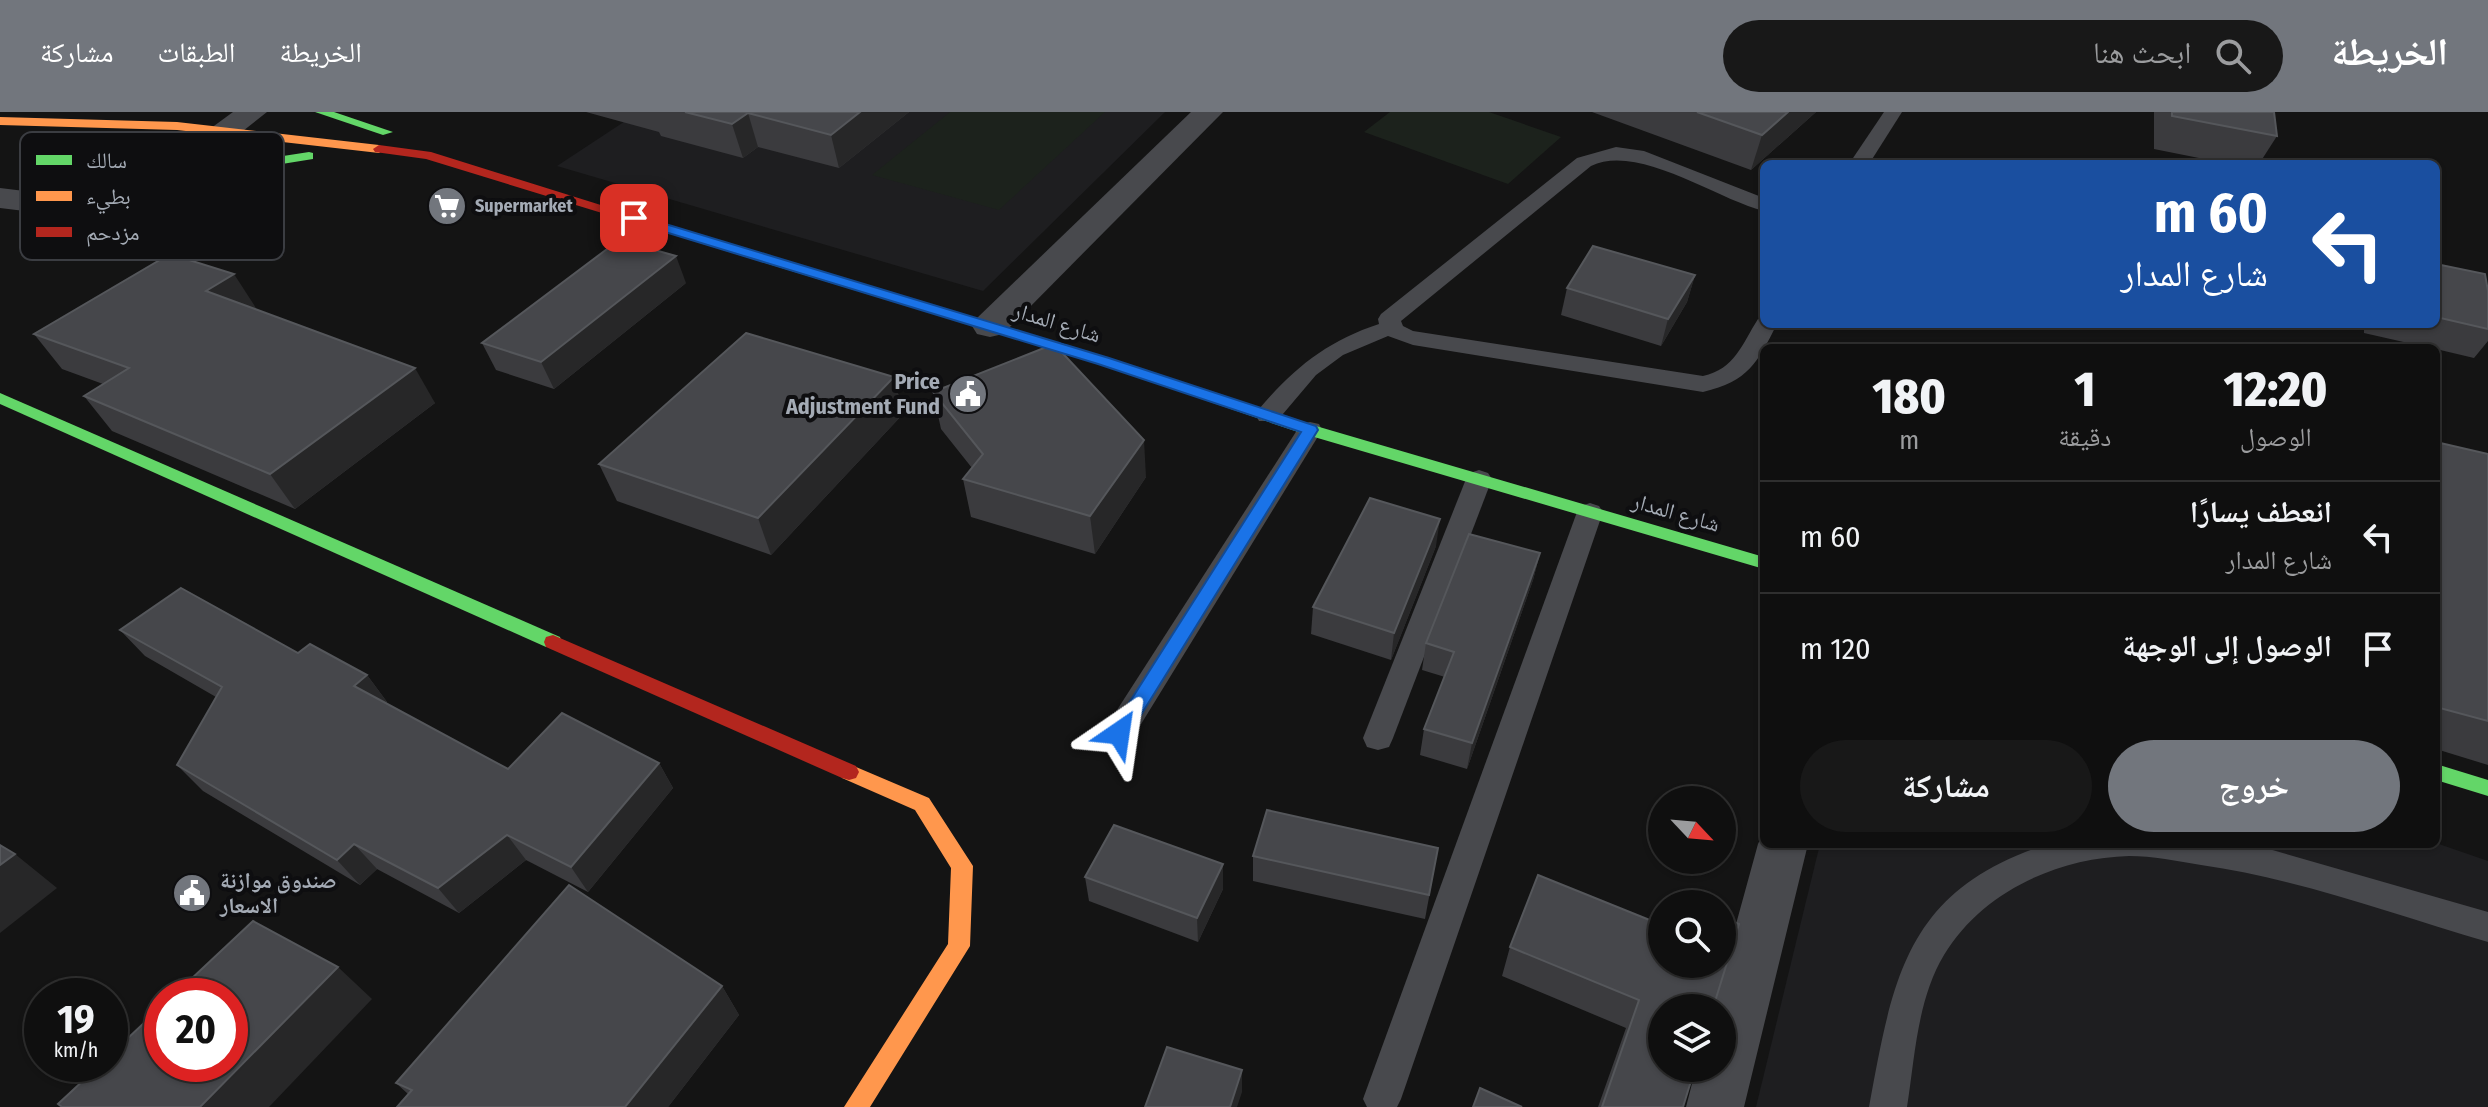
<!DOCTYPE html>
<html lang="ar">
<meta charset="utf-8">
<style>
:root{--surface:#0f0f0f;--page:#181818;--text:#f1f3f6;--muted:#9b9c9e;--line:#2f2f2f;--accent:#72767d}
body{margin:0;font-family:"Fira Sans Condensed","Noto Naskh Arabic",sans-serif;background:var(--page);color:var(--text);direction:rtl;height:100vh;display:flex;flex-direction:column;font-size:30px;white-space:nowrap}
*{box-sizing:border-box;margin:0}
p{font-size:26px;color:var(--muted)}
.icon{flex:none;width:44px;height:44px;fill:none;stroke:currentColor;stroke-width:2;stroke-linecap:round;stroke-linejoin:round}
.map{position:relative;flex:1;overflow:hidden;direction:ltr}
.sheet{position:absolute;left:1760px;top:232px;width:680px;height:504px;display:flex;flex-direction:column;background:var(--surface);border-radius:12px;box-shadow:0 2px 6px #0004,0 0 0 2px var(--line);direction:rtl}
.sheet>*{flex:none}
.top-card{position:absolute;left:1760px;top:48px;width:680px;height:168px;border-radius:12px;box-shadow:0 2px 6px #0004,0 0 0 2px var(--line);direction:rtl;background:#1a4fa0;color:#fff;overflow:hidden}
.needle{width:52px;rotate:116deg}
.buttons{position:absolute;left:1648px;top:674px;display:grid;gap:16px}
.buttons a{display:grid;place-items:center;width:88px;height:88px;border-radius:50%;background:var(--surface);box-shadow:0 2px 6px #0004,0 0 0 2px var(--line);font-size:40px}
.speed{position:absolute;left:24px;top:866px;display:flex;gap:16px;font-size:40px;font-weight:700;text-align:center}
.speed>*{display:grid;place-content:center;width:104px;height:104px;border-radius:50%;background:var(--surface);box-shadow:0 2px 6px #0004,0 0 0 2px var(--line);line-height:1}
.speed small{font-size:20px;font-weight:400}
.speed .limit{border:12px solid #d22;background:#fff;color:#111}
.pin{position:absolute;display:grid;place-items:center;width:68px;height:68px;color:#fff;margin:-34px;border-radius:16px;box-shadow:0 4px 12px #0006}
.me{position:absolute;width:88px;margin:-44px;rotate:32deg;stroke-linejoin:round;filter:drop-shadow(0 0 6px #0008)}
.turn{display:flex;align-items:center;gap:28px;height:168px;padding:0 40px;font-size:36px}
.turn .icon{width:104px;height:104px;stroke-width:2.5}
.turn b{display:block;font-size:56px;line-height:68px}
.eta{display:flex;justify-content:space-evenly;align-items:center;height:136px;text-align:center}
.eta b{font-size:48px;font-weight:800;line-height:56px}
.primary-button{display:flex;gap:16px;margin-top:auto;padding:16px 40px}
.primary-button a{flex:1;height:92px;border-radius:48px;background:var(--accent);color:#fff;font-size:32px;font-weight:800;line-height:92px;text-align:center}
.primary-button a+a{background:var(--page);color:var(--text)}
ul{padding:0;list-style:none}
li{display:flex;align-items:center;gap:24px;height:112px;padding:0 40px;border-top:2px solid var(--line)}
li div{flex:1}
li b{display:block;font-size:30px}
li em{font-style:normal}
header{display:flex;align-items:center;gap:48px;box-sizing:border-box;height:112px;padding:0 40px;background:var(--accent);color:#fff}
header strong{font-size:38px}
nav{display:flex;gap:44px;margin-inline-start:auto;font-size:28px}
.search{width:560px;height:72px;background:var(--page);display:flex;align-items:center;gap:20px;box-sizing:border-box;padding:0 28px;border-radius:44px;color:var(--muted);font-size:30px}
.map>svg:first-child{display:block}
.built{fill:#1e1e20}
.green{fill:#1c221c}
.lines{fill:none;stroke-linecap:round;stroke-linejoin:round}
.lane{fill:#48494d;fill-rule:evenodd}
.street{fill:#48494d;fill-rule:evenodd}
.fast{fill:#63d668;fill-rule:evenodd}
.slow{fill:#ff974d;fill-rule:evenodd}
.jam{fill:#b3261e;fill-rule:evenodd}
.wall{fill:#3b3b3e}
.shaded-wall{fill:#272728}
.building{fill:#46474b;stroke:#55575b;stroke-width:2}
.route{fill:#1a73e8;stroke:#114b97;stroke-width:2}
.labels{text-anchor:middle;stroke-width:8;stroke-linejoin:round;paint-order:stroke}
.far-poi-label{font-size:18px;font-weight:bold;fill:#a4abb5;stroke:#0e0e10;text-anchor:start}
.street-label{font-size:22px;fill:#a4abb5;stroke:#0e0e10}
.poi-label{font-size:22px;font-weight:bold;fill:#a4abb5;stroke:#0e0e10;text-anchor:end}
.key{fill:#0e0e10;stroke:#3b3d42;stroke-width:2}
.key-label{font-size:22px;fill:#a4abb5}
</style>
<header>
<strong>الخريطة</strong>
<div class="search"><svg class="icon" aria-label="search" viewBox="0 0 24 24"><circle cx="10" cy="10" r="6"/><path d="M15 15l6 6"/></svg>ابحث هنا</div>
<nav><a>الخريطة</a><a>الطبقات</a><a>مشاركة</a></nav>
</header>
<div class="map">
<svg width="2488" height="995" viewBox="0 0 2488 995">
<rect width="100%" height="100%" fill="#141414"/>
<g class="built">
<polygon points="639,0 1165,0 983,179 557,54"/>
<polygon points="2436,731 2488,749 2488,995 1756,995 1820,732"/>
</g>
<g class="green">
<polygon points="950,0 1105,0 999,98 872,63"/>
<polygon points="1390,0 1489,0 1561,25 1508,72 1364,20"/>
</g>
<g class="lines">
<g class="lane">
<polygon points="1884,0 1902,0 1869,52 1849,52"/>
<path d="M1616,35L1644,39L1764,86V99C1716,87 1638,31 1591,54L1401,209L1403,214L1413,219L1703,264C1735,257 1742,232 1758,207L1764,206V212H1777C1757,251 1749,269 1703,280L1413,233L1388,224L1343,243L1316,263L1277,309H1259L1256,303L1259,297C1294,256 1327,229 1379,212L1378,207L1381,202L1577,46Z"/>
<polygon points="1310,310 1319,312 1322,318 1130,630 1119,633 1108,630 1104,621 1108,612 1301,312"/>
<polygon points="1479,358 1488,361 1492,367 1393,626 1389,635 1378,638 1367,635 1363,626 1466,367 1470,361"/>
<polygon points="1590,391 1599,394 1603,400 1401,987 1397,995 1367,995 1363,987 1577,400 1581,394"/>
<path d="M2048,732H2244L2269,737L2488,800V830C2393,802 2299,767 2201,753C2178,749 2152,744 2129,744C2057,746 1982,780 1944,843C1917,888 1915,945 1907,995H1869C1893,864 1907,777 2048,732Z"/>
</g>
<g class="street">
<polygon points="233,0 267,0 165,80 85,100 41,101 0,96 0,76 41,81 85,80 143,66"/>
<polygon points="1191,0 1223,0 1003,222 990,225 977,222 972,214 977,206"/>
<polygon points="1764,719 1764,732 1808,732 1744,995 1686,995 1696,956 1722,956 1722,896 1713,896 1758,732"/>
</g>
<g class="fast">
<polygon points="315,0 334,0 393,20 383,23"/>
<polygon points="309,40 313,41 313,47 213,63 154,77 148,73 213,55"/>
<polygon points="767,143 1109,246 1316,314 1764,445 1764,457 1304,322 1099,252 762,150 760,147"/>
<polygon points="0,281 560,525 562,530 560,535 546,535 0,292"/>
<polygon points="2436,652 2488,668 2488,684 2436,668"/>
</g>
<g class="slow">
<polygon points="0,5 177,10 379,33 385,37 379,41 177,18 0,13"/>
<polygon points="849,652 929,686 973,754 970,834 870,995 844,995 948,832 951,756 915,698 842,666 839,660 842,654"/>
</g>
<g class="jam">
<polygon points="379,33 431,40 774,147 772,150 762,150 426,47 375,40 373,37"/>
<polygon points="553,523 856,654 859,660 856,666 849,668 842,666 546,535 544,530 546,525"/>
</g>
</g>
<g class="wall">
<polygon points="586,0 909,0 839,56 758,35 743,46 661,24 659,20"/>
<polygon points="1592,0 1816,0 1751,58"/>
<polygon points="2154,0 2274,0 2277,24 2259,52 2229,52 2154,37"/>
<polygon points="2436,152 2488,179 2488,229 2474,246 2436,237 2436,236 2430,236 2364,221 2364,212 2436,212"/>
<polygon points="1695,163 1687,190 1661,234 1561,203 1567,176"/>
<polygon points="686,171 554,277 496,258 482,231"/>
<polygon points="256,196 255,197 435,291 295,397 112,319 84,284 103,272 62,257 34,222"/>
<polygon points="894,265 903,302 771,443 617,389 599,352"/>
<polygon points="933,280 1146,365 1095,442 971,405 963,367 972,356 941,317"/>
<polygon points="2436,330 2488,342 2488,653 2436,637"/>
<polygon points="1436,434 1391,548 1311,522 1313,495"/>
<polygon points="1540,441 1533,468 1467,657 1420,643 1424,617 1445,565 1422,558 1426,531"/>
<polygon points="120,518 298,541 367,563 387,590 386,591 508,657 659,651 673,676 588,780 526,748 459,801 377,757 360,773 203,679 177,653 216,585 145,544"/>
<polygon points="1438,736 1425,807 1253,769 1253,744"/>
<polygon points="1085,765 1223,777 1198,830 1089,789"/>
<polygon points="1662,813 1683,995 1598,995 1626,916 1502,864 1510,835"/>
<polygon points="722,874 739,903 668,995 397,995 408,982 396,971"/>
</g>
<g class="shaded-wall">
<polygon points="860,0 909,0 839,56 831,23"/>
<polygon points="1788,0 1816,0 1751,58 1762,23"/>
<polygon points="748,1 758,35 743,46 732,12"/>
<polygon points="676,144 686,171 554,277 541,250"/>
<polygon points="234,162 256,196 229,214 206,179"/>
<polygon points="1695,163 1687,190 1661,234 1668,207"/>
<polygon points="415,256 435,291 295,397 270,362"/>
<polygon points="894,265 903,302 771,443 758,406"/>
<polygon points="1144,328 1146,365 1095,442 1090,404"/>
<polygon points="1440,407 1436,434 1391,548 1394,521"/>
<polygon points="1540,441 1533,468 1467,657 1472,631"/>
<polygon points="367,563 387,590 375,601 354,574"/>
<polygon points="659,651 673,676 588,780 571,755"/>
<polygon points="507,723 526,748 459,801 438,776"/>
<polygon points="354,732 377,757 360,773 337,748"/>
<polygon points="15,742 57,776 0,821 0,753"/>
<polygon points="1223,752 1223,777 1198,830 1197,806"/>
<polygon points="338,855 372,887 269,995 200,995"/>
<polygon points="722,874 739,903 668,995 625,995"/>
<polygon points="1242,958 1242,980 1237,995 1230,995"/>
</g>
<g class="building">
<polygon points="685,0 860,0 831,23 748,1 732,12"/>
<polygon points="1697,0 1788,0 1762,23"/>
<polygon points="2172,0 2274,0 2277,24 2172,4"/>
<polygon points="619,128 676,144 541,250 482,231"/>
<polygon points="1593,134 1695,163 1668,207 1567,176"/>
<polygon points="170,142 234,162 206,179 415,256 270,362 84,284 129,256 34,222"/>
<polygon points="2436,152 2485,162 2488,179 2488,217 2436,205"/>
<polygon points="746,221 894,265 758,406 599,352"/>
<polygon points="1054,232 1144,328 1090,404 963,367 983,342 933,280"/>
<polygon points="2436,330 2488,342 2488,609 2436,595"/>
<polygon points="1370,386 1440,407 1394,521 1313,495"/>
<polygon points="1469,422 1540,441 1472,631 1424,617 1454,540 1426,531"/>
<polygon points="181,476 298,541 310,532 367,563 354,574 508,657 562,601 659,651 571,755 507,723 438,776 354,732 337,748 177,653 222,575 120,518"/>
<polygon points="1267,698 1438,736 1429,783 1253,744"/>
<polygon points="1114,713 1223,752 1197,806 1085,765"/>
<polygon points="0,733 15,742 0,753"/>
<polygon points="1538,763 1662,813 1662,852 1722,852 1722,805 1739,812 1713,896 1662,896 1662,956 1695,956 1683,995 1602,995 1639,888 1510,835"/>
<polygon points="569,773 722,874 625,995 397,995 412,978 396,971"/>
<polygon points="1674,785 1691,792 1672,792"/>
<polygon points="253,809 338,855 200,995 62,995 58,992 101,952 110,952 110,943 162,894 162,952 230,952 230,884 173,884"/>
<polygon points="1167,935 1242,958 1230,995 1145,995"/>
<polygon points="1480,976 1522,995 1473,995"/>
</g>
<polygon class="route" points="629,104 639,104 1109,246 1316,314 1318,318 1126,627 1112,627 1110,621 1301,320 1098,252 629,109"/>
<defs>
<symbol id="supermarket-disc" viewBox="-11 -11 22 22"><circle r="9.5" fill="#72767d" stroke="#0e0e10"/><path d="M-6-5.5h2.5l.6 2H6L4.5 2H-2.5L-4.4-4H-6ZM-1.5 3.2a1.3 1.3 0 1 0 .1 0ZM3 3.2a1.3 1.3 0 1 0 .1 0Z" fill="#fff"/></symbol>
<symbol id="civic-disc" viewBox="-11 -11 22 22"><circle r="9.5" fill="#72767d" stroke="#0e0e10"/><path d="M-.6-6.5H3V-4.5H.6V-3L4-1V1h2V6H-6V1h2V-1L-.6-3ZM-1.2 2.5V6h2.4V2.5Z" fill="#fff"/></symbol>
</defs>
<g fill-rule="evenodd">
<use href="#supermarket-disc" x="425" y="72" width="44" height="44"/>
<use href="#civic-disc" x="946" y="260" width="44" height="44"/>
<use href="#civic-disc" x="170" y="759" width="44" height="44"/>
</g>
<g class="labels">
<g class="far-poi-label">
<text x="475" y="100">Supermarket</text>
</g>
<g class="street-label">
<text transform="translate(1057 210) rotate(17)" y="8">شارع المدار</text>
<text transform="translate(1676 400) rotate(16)" y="8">شارع المدار</text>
</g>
<g class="poi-label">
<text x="940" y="277">Price<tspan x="940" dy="25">Adjustment Fund</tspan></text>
<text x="220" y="776" text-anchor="start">صندوق موازنة<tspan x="220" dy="25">الاسعار</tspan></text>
</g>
</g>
<rect x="20" y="20" width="264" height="128" rx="12" class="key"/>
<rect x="36" y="43" width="36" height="10" fill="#63d668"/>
<rect x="36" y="79" width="36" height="10" fill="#ff974d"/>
<rect x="36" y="115" width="36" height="10" fill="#b3261e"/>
<g class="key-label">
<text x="86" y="56">سالك</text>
<text x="86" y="92">بطيء</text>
<text x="86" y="128">مزدحم</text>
</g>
</svg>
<div class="buttons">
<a><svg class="needle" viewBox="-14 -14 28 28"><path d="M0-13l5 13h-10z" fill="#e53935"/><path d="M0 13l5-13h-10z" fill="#9b9c9e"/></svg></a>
<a><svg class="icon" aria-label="search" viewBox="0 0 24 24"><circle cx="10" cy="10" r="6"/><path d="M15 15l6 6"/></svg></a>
<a><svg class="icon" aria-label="layers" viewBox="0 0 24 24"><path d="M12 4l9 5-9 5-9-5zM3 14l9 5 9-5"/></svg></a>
</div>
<div class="speed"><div>19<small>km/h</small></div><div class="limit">20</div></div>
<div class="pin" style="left:634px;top:106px;background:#d93025"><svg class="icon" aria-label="arrive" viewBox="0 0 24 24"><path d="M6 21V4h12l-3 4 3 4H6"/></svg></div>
<svg class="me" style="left:1119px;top:621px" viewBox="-20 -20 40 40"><path d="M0-17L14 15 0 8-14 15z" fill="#1a73e8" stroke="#fff" stroke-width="4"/></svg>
<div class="top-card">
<div class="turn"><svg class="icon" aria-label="left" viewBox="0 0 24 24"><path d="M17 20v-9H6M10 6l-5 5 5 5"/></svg><div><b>60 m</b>شارع المدار</div></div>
</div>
<section class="sheet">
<div class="eta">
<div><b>12:20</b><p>الوصول</p></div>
<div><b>1</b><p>دقيقة</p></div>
<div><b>180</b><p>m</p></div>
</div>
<ul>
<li><svg class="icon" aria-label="left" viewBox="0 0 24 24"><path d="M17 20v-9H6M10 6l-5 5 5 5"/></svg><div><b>انعطف يسارًا</b><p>شارع المدار</p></div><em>60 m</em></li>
<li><svg class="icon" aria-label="arrive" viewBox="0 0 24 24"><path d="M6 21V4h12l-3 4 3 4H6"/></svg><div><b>الوصول إلى الوجهة</b></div><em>120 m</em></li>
</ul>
<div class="primary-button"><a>خروج</a><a>مشاركة</a></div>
</section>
</div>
